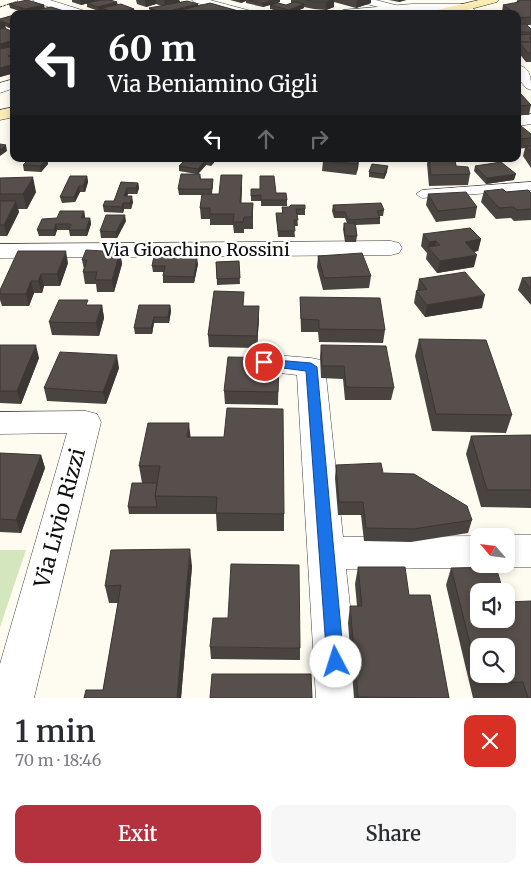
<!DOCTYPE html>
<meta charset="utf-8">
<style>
:root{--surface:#fff;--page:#f7f7f7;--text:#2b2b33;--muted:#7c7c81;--accent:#b4313e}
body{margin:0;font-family:Merriweather,serif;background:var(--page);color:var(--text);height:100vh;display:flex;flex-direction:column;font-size:19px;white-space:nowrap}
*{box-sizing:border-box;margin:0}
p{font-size:16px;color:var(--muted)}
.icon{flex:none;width:28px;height:28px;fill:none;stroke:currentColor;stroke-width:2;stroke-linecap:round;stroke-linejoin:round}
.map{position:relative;height:698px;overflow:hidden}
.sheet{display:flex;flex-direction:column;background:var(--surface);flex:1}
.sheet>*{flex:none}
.guide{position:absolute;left:10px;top:10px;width:511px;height:152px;border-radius:10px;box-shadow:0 2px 8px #0003;background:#202124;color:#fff;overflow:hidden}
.needle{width:32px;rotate:298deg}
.fabs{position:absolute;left:470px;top:528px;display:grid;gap:10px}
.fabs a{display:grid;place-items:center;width:45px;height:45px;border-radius:10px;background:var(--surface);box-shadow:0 2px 8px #0003;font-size:25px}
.pin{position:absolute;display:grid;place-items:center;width:42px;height:42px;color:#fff;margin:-21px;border:2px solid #fff;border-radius:50%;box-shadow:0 1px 5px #0007}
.me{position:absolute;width:55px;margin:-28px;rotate:355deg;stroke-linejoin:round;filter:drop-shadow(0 0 4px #0008)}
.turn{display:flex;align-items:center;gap:18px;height:105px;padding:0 15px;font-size:22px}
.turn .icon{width:65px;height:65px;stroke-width:2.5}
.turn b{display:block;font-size:35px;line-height:42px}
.lanes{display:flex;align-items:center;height:48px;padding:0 15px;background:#0003;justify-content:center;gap:25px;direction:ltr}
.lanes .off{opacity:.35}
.round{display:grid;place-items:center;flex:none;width:52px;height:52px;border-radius:10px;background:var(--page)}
.headline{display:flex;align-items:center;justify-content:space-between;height:85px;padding:0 15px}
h1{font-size:30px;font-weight:600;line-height:38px}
.action{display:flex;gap:10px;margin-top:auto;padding:10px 15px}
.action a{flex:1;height:58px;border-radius:10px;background:var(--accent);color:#fff;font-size:20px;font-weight:600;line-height:58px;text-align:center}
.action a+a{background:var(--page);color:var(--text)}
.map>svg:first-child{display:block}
.green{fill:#d4e6bd}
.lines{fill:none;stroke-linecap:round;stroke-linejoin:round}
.service-casing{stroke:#414141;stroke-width:1}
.minor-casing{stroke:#414141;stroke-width:1}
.tertiary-casing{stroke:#414141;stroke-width:1}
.secondary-casing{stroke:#303030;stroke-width:1}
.path{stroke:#303030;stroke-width:1;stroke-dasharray:2.5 1;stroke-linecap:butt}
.service{fill:#fff;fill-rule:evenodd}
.minor{fill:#fff;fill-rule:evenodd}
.tertiary{fill:#fff;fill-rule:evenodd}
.secondary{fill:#f9edb1;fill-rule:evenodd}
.wall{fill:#4a4440}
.shaded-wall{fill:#3c3734}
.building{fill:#564f4b;stroke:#3c3734;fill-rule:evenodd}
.route{fill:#1a73e8;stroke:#114b97}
.labels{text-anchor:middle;stroke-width:5;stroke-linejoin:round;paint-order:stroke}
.street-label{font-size:18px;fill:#0e0e0e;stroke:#fff}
.near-street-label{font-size:21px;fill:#0e0e0e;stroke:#fff}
</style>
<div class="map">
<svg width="531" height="698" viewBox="0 0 531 698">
<rect width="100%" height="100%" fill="#fefbf1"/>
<polygon class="green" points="0,550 26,550 0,627"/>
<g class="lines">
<defs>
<g id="service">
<polygon points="531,24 531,28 518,29 518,25"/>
<polygon points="531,182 531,190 422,198 416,194 422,190"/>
</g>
<g id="minor">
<polygon points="33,0 50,0 85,11 87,14 69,14 35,2"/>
<polygon points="356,0 376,0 399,6 401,8 395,11 358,2"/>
<polygon points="466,4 470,5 478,14 465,14 460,7"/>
<path d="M518,65C531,68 531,78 531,90L526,88L518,78Z"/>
<polygon points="531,114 531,124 518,126 518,116"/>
<polygon points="391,241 399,243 402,248 399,253 391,255 0,258 0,244"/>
<polygon points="263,354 311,358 321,360 325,367 343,537 479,536 479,564 491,564 479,568 346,569 360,698 316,698 297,375 253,370 249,363 253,356"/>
<polygon points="86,411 97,414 101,422 34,698 0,698 0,664 67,433 0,434 0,412"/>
<polygon points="506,535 531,535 531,567 506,567 497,564 506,564 506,536 503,536"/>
</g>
<g id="tertiary">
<polygon points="192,0 210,0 251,11 253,14 233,14 194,2"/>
<polygon points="412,4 466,4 472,7 466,10 337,14 343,10"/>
<polygon points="14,79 14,88 0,93 0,83"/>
</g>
<g id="secondary">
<polygon points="479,0 499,0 497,2 452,14 431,14 433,11"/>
<polygon points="14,107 14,117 0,120 0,110"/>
</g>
</defs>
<use href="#service" class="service-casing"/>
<use href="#minor" class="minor-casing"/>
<use href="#tertiary" class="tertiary-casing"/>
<use href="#secondary" class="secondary-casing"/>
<polyline class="path" points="0,7 18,1"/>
<use href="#service" class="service"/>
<use href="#minor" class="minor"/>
<use href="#tertiary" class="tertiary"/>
<use href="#secondary" class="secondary"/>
</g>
<g class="wall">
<polygon points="72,0 110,0 118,5 134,9 135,12 147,14 106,14 103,12 103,10 99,11 87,7 87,3 93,2 81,5 72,2"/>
<polygon points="136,0 179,0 180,2 242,12 242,14 154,14 150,12 149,8 162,6 156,4 146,7 137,4"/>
<polygon points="230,0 280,0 280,2 276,3 286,5 291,3 291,0 371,0 371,3 356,8 334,2 334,7 326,10 314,9 304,7 304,8 289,14 270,9 270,5 263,7 246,3 246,1 241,3"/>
<polygon points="389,0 406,0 399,2"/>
<polygon points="531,0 531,25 527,25 531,29 531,62 526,62 518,52 518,14 504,14 502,12 503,5 516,3 517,1"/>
<polygon points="9,4 44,5 44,8 64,12 79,14 32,14 32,12 26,13 10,8"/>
<polygon points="14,15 9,28 5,26 6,29 11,31 11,28 14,28 14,73 0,77 0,19"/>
<polygon points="518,85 521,89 520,93 531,105 529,115 518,115"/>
<polygon points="518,126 531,134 531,168 523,156 525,148 518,149"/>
<polygon points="47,159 48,164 41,172 24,171 23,165"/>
<polygon points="186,159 216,159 216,160 211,166 206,165 198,174 200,174 201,179 213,184 212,194 219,194 242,186 241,203 253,203 253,229 244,229 244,233 234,233 233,225 210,225 210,219 201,219 200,208 202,195 179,195 178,189 196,174 179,171 179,166"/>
<polygon points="359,159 358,168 356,175 322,171 323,161"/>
<polygon points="377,159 392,159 391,160"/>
<polygon points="428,159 455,159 456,166 470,174 468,185 429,186 427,164"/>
<polygon points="475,166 514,180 486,184 474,171"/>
<polygon points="369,172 387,172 384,179 369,177"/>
<polygon points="87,176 88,182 85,192 80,192 75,202 62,203 60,197"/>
<polygon points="0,178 36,192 27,209 18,209 19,212 7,236 0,236"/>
<polygon points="121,182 138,183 139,188 137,194 128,194 127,196 133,202 131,209 124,209 123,213 104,212 103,206 114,201"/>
<polygon points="251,189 276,193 287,200 287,206 261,206 261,201 251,201"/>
<polygon points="484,191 531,193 531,220 514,221 511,218 496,219 481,202"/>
<polygon points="428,194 477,207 475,218 436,222 426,205"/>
<polygon points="333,205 384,210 383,216 380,216 380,224 356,225 357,236 356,242 345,242 343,229 344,223 347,223 345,218 334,218 332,211"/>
<polygon points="282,207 289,207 305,209 305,215 297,215 298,226 294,226 295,237 278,237 276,213 282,213"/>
<polygon points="84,211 85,218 90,218 91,224 87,236 70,236 69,230 57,230 55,236 39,236 37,230 57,218"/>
<polygon points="126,221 117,238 101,238 100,231"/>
<polygon points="423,234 481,239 478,251 474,252 474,267 437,273 426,259 427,253 421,246"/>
<polygon points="120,252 122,264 114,292 97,292 96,284 85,284 83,272 84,269 82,260"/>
<polygon points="318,256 371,276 369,288 323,290 317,267"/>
<polygon points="239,261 240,284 217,285 216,262"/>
<polygon points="68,263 60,286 44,286 42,293 34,293 29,306 2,306 0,300 0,290"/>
<polygon points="198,264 194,283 163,283 163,276 164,272 153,272 152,266"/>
<polygon points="531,277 531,305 518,290 522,278"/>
<polygon points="419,279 482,308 425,317 414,303 416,291 417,290"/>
<polygon points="300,297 385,330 383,343 319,342 318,332 301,332"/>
<polygon points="89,305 102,305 104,318 99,336 52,335 49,322"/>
<polygon points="170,305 171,311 169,323 154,323 152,334 135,334 134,328"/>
<polygon points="244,306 259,318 257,348 209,347 208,335"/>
<polygon points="419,339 512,415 506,433 432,431 415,356"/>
<polygon points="0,345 39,358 21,404 0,403"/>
<polygon points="321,345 394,388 391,400 345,400 343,379 321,378 320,357"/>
<polygon points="279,358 278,405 225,404 224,391"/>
<polygon points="119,368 106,404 47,401 44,388"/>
<polygon points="531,435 531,508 481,507 466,454 471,436"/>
<polygon points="190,437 284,514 284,531 217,531 216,514 158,514 158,512 158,514 129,514 128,507 142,483 139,466"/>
<polygon points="0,453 41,455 45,468 21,533 0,532"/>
<polygon points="336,465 383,473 472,520 468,533 411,542 364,541 361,515 338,515 335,478"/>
<polygon points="192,566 181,698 84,698 103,690 118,603 109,603 105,586"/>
<polygon points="358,567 409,595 449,698 354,698 348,623 350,606 357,606 355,584"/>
<polygon points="451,568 507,602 531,698 473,698 446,585"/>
<polygon points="210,647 300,648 300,660 211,659"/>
</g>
<g class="shaded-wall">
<polygon points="80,0 102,0 81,5"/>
<polygon points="145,0 156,0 156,4 146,7"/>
<polygon points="164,0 179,0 180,2 165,6"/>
<polygon points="240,0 246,0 246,1 241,3"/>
<polygon points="274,0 280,0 280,2 263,7 263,3"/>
<polygon points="334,0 334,7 326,10 326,2"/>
<polygon points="357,0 371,0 371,3 356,8"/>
<polygon points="399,0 406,0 399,2"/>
<polygon points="117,2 118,6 102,8 103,10 99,11 98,7"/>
<polygon points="198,4 199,8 173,12 173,14 167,14 173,10"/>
<polygon points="304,4 304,8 289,14 289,10"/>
<polygon points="44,5 45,9 31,11 32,12 26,13 25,9"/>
<polygon points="134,9 135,13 115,14"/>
<polygon points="4,21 6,29 0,30 0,22"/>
<polygon points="14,22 14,27 9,28 8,24"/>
<polygon points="14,40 14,49 1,52 0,44"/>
<polygon points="14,54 14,63 8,56"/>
<polygon points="14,64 14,73 0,77 0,68"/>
<polygon points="6,145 7,151 0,156 0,149"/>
<polygon points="47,159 48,164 41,172 40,166"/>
<polygon points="212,159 216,159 216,160 211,166 210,161"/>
<polygon points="359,159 358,168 356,175 357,164"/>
<polygon points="206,160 206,165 198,174 198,169"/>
<polygon points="388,166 387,172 384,179 384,174"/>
<polygon points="516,174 514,180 486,184 487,178"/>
<polygon points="242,175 242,186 241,214 240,203"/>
<polygon points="87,176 88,182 85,192 83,186"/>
<polygon points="33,177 36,192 27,209 23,194"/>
<polygon points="138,183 139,188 137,194 136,188"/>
<polygon points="79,186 80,192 75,202 74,197"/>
<polygon points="127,188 128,194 125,202 124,196"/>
<polygon points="132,196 133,202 131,209 130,203"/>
<polygon points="16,201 19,212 7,236 4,225"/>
<polygon points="123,203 124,209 123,213 122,207"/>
<polygon points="84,211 85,217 83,224 81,218"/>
<polygon points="125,215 126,221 117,238 116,232"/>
<polygon points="90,218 91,224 87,236 86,230"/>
<polygon points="56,224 57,230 55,236 54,230"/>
<polygon points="481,239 478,251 463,253 465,242"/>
<polygon points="436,241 434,252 428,247 429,242"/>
<polygon points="66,251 68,263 60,286 57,274"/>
<polygon points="120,252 122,264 114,292 112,280"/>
<polygon points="477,255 474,267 437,273 440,261"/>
<polygon points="197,257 198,264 194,283 194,277"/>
<polygon points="41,274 44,286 42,293 38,281"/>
<polygon points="31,281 34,293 29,306 26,294"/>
<polygon points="485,295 482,308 425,317 427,305"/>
<polygon points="102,305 104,318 99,336 96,323"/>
<polygon points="170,305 171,311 169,323 168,317"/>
<polygon points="259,306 259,318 257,348 257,336"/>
<polygon points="154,317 154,323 152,334 151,328"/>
<polygon points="36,345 39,358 21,404 17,391"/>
<polygon points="117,355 119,368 106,404 103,392"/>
<polygon points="189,423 191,441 187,437"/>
<polygon points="41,455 45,468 21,533 16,520"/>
<polygon points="190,549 192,566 181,698 177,698"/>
</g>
<g class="building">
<polygon points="27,0 44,5 25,9 9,4"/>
<polygon points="101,0 110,0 117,2 98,7 87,3"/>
<polygon points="249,0 274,0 263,3"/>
<polygon points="306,0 333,0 326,2 314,2"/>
<polygon points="523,0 531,0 531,17 518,18 518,14 509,14 505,11 512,11 503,5 519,2 517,1"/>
<polygon points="187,1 198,4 173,10 176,11 167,14 149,8"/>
<polygon points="295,2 304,4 289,10 270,5 278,3 286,5"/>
<polygon points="210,3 242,12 235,14 179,14 173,12"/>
<polygon points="121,4 134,9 115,13 102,8"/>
<polygon points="51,7 64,11 52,14 39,14 31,11"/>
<polygon points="70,11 79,14 58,14"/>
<polygon points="139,11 147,14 127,14"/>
<polygon points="23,12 27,14 17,14"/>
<polygon points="354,12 358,14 345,14"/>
<polygon points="374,12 380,14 362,14"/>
<polygon points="14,15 14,22 8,24 0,20 0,19"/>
<polygon points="518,24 526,24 531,29 531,32 518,32"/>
<polygon points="4,28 14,32 14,40 0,44 0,29"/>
<polygon points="531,34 531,38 529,38 531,40 531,42 520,42 518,40 518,35"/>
<polygon points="519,42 531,42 531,53 528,53"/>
<polygon points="14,46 14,54 8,56 14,58 14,64 0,68 0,49"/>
<polygon points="518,93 520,93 531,105 518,106"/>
<polygon points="518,126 521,126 531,134 531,138 518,139"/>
<polygon points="0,144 6,145 0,149"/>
<polygon points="526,146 531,146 531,153"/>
<polygon points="29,159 47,159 40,166 23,165"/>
<polygon points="186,159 212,159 210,161 206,160 198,169 179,166"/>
<polygon points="324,159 359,159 357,164 323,161"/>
<polygon points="429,159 455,159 456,166 468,167 470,174 431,175"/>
<polygon points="501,162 516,174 487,178 475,166"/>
<polygon points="372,164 388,166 384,174 369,172"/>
<polygon points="181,174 200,174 200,179 213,179 212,189 178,189"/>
<polygon points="221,175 242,175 240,203 253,203 252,217 244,217 243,222 233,222 234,214 210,214 210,208 200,208 202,194 219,194"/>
<polygon points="70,176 87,176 83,186 79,186 74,197 60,197"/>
<polygon points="260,176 274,176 276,193 286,193 287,200 261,200 261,195 251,196 251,189 260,189"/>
<polygon points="33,177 23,194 0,194 0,178"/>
<polygon points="121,182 138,183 136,188 127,188 124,196 132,196 130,203 123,203 122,207 103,206 105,201 114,201"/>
<polygon points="503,189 506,192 528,190 531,193 531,209 517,210 514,207 499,208 484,191"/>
<polygon points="466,192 477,207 438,211 428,194"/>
<polygon points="0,201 16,201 4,225 0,225"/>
<polygon points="381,203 384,210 377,211 380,218 348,220 345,212 335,212 333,205"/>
<polygon points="291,205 305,205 305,209 296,209 298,220 294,220 295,231 278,231 276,213 283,213 282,207 289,207"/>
<polygon points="60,211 84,211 81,218 90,218 86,230 69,230 71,224 56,224 54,230 37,230 42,219 57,218"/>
<polygon points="106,215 125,215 116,232 100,231"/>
<polygon points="344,223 355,223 357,236 345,236"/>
<polygon points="470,228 481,239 465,242 477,255 440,261 428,247 440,245 436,241 429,242 423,234"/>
<polygon points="86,250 120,252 112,280 95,280 97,272 83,272 87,260 82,260"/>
<polygon points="18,251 66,251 57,274 41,274 38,281 31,281 26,294 0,294 0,290"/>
<polygon points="362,253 371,276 324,278 318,256"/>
<polygon points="154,256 197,257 194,277 163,276 165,266 152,266"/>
<polygon points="239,261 240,278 217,279 216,262"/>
<polygon points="465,272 485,295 427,305 416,291 427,289 419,279"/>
<polygon points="531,277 531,289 522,278"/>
<polygon points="214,291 244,292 243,306 259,306 257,336 208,335"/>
<polygon points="300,297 380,298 385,330 319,329 319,320 301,319"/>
<polygon points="59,300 88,300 86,305 102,305 96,323 49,322"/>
<polygon points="139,305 170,305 168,317 154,317 151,328 134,328"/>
<polygon points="419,339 486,340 512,415 436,414"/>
<polygon points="0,345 36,345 17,391 0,391"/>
<polygon points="321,345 386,346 394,388 346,387 344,366 322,366"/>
<polygon points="60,352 117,355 103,392 44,388"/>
<polygon points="228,357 279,358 278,392 224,391"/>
<polygon points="227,408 283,409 284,514 216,513 217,497 155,496 160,466 139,466 148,423 189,423 187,437 224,437"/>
<polygon points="531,435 531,490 487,490 471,436"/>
<polygon points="0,453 41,455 16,520 0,519"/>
<polygon points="381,463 383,473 414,474 467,506 472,520 413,529 366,528 363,502 339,502 336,465"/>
<polygon points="132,483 157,483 155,496 157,507 128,507"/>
<polygon points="190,549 177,698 84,698 86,690 103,690 121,585 105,586 111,550"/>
<polygon points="231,564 299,565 300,648 210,647 213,618 228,618"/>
<polygon points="358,567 405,567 409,595 430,595 449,698 358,697 350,606 362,606"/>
<path d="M496,567L503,591H479V619H506V600L507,602L531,601V698H528L523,682L480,683L451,568ZM479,646H506V674H479Z"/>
<polygon points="212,674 311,674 312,698 210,698"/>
</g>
<polygon class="route" points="264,359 311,363 317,367 344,662 342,668 336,670 329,668 327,662 306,371 259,365 258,362 259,360"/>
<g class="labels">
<g class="street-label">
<text x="196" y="256">Via Gioachino Rossini</text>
</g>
<g class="near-street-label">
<text transform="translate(60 518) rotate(-75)" y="7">Via Livio Rizzi</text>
</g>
</g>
</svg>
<div class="fabs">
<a><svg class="needle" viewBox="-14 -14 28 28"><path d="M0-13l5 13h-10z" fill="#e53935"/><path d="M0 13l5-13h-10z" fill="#7c7c81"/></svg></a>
<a><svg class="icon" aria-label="sound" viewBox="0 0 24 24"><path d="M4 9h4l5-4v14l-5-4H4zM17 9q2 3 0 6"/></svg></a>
<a><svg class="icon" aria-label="search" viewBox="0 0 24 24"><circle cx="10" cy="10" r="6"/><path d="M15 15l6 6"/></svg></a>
</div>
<div class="pin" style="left:264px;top:362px;background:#d93025"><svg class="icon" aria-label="arrive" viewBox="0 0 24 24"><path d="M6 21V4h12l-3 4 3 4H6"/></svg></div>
<svg class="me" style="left:336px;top:662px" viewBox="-20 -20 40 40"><circle r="19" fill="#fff"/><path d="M0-13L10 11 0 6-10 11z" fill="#1a73e8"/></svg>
<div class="guide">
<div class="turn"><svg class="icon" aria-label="left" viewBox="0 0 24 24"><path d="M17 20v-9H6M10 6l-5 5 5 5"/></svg><div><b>60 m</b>Via Beniamino Gigli</div></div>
<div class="lanes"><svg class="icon" aria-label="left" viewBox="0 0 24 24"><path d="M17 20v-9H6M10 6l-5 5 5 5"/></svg><svg class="icon off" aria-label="ahead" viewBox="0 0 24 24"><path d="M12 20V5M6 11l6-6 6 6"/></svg><svg class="icon off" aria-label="right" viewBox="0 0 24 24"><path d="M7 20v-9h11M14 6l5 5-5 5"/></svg></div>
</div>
</div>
<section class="sheet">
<div class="headline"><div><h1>1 min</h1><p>70 m · 18:46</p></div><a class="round" style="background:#d93025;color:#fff"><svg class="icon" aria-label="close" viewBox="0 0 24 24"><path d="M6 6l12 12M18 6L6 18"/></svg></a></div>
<div class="action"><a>Exit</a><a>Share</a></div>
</section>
